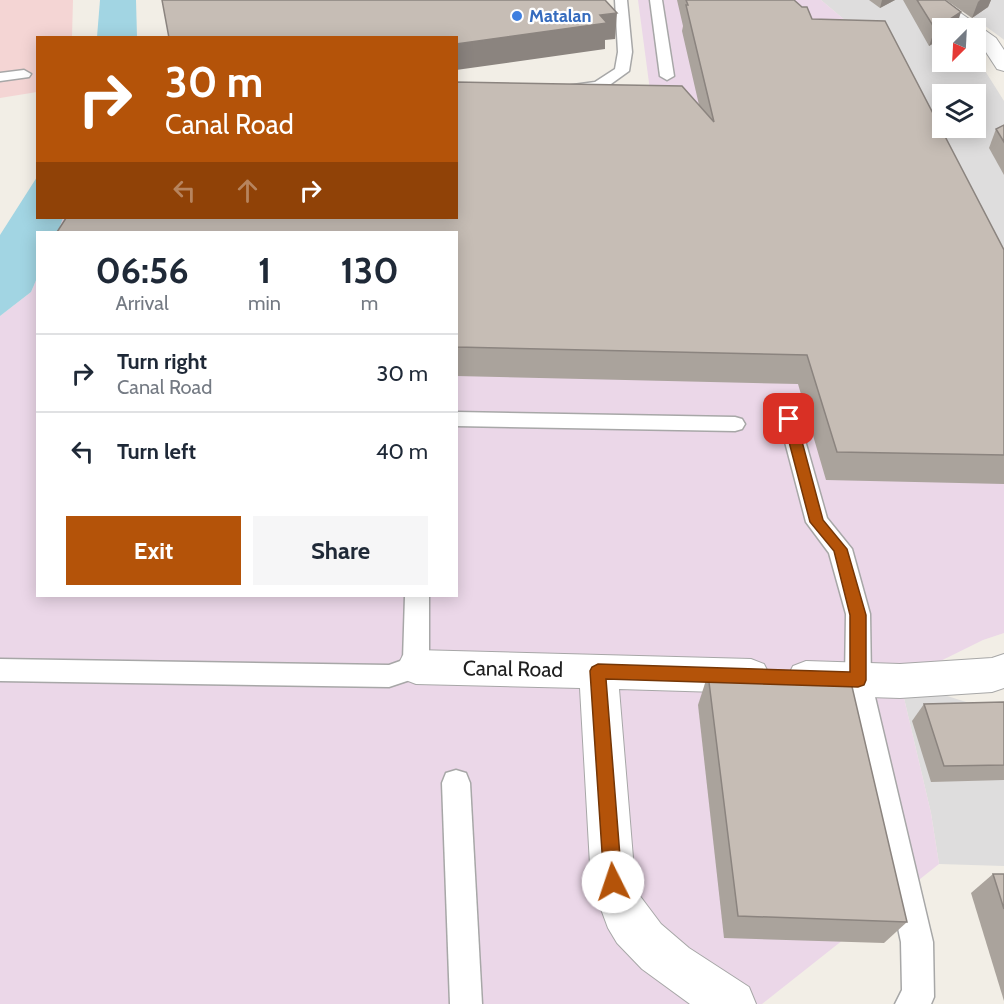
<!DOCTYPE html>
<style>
:root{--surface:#fff;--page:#f6f6f7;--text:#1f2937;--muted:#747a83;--line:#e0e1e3;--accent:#b45309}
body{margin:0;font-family:Cabin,sans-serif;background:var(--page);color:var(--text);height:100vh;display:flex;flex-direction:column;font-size:22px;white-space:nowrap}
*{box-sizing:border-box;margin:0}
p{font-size:20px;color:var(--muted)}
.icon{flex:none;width:33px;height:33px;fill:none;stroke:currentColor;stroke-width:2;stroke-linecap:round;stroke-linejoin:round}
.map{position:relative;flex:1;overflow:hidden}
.panel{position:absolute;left:36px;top:231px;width:422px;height:366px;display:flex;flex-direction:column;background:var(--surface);border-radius:0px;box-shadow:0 3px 15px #0003}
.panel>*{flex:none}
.banner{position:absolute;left:36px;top:36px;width:422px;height:183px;border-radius:0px;box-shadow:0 3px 15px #0003;background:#b45309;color:#fff;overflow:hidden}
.needle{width:39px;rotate:204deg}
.tools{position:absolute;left:932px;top:18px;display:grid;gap:12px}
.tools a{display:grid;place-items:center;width:54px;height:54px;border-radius:0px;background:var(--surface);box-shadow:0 3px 15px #0003;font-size:30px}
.pin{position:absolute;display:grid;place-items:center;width:51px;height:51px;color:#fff;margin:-26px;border-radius:12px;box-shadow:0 3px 9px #0006}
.me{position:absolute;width:66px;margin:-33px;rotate:356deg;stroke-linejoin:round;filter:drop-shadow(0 0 4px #0008)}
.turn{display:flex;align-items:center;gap:21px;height:126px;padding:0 30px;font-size:27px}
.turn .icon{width:78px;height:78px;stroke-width:2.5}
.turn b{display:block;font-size:42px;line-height:51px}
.lanes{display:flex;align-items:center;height:57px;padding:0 30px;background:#0003;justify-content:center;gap:30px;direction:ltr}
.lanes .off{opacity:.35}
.eta{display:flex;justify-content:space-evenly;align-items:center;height:102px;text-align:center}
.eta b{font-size:36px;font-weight:700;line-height:42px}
.action{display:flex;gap:12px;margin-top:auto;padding:12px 30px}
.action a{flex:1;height:69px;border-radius:0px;background:var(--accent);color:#fff;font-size:24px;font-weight:700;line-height:69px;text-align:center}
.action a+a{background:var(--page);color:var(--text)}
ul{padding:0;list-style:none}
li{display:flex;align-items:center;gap:18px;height:78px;padding:0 30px;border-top:2px solid var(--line)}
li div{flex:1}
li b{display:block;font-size:22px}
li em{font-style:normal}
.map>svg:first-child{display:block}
.residential{fill:#dedddd;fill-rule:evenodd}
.commercial{fill:#f4d5d4}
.industrial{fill:#ebd7e8}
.water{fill:#a2d5e3}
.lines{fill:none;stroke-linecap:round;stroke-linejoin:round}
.service-casing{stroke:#a7a7a7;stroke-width:3}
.minor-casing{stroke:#a7a7a7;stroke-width:2}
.service{fill:#fff;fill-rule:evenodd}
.minor{fill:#fff;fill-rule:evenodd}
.wall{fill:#aaa39c}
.shaded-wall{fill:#8b847f}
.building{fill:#c6bdb5;stroke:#8b847f;stroke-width:1.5}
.route{fill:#b45309;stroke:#753606;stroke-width:1.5}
.shop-dot{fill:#3f7fe0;stroke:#fff;stroke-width:2}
.labels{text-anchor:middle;stroke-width:4.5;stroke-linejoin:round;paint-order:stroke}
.far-shop-label{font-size:18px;font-weight:bold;fill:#366cbe;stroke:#fff;text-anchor:start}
.street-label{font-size:21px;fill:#202020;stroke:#fff}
</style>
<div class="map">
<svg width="1004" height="1004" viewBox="0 0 1004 1004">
<rect width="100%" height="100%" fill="#f2eee6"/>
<g class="residential">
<path d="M821,0H909L942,28V62H975V55L1004,101V307L877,47ZM942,94H975V128H942Z"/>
<polygon points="950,0 1004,0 1004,40 1003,39"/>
<polygon points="900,681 1004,714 1004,866 939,864 931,813"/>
</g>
<polygon class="commercial" points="0,0 73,0 72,37 38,38 37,92 0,98"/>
<polygon class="industrial" points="638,0 821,0 877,47 1004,307 1004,633 983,640 900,681 931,813 939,864 762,1004 0,1004 0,316 31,292 37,278 38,596 456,596 456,232 58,232 63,218 456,218 653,113"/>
<g class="water">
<polygon points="100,0 136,0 137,37 97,37"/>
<polygon points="37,177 38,218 63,218 58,232 38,232 37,278 31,292 0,316 0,235"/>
</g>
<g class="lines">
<defs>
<g id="service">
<polygon points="615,0 627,0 632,52 629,71 604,89 566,92 564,89 566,86 595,82 615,69 618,52"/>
<polygon points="650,0 662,0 674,76 667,80 660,76"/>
<polygon points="24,70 31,74 29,77 0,81 0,73"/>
<polygon points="456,412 735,417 742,419 745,424 742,429 735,431 456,426"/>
<polygon points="789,412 796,414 799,419 827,518 852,549 870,614 871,680 933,942 934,997 931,1004 895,1004 902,990 901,942 845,680 846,614 829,553 806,522 779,419 782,414"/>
<polygon points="405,596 429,596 429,667 425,675 389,687 0,681 0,659 389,665 403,660"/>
<polygon points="456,770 466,773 470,783 482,1004 450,1004 442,783 446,773"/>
</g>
<g id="minor">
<polygon points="921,0 942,0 996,38 1004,50 1004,71 997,69 982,46 975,41 975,28 958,28"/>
<polygon points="416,650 751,659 764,664 770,676 764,688 751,693 619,689 635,882 640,896 661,924 689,948 749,987 756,1004 690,1004 642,969 617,943 608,928 591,882 580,688 416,684 403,679 397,667 403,655"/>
<polygon points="1004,654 1004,688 992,692 900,698 806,695 793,690 787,678 793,666 806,661 900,664 992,658"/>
</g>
</defs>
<use href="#service" class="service-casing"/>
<use href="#minor" class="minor-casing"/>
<use href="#service" class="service"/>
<use href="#minor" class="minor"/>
</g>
<g class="wall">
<polygon points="677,0 794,0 812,19 1004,250 1004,484 826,480 798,384 456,376 456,232 699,105 682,31 683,26"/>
<polygon points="869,0 895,0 880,8"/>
<polygon points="903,0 945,0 942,28 942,38 929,46"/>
<polygon points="946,0 991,0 988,7 972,18"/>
<polygon points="1004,125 1004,175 989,148 996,129"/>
<polygon points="708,674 907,922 884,943 724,938 698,705"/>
<polygon points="1004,702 1004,780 931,782 912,721 924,704"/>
<polygon points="993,874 1004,874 1004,1001 971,893"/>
</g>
<g class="shaded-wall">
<polygon points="882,0 895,0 880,8"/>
<polygon points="980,0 991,0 988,7 972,18 978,2"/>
<polygon points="961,12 956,28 942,28 942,38 929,46 935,29"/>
<polygon points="617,13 615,39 605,40 605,49 456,70 456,44 600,15"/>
</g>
<g class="building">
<polygon points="162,0 605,0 617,13 600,15 607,23 456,44 456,38 169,38"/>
<polygon points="686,0 794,0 802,7 807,7 812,19 885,21 1004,250 1004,455 837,452 807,355 456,347 456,232 57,232 66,218 456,218 456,82 682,86 714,122 686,5 688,5"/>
<polygon points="917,0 945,0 961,12 935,29"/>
<polygon points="1004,125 1004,142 996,129"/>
<polygon points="708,674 850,678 907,922 738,916"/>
<polygon points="1004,702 1004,765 944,766 924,704"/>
<polygon points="993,874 1004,874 1004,909"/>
</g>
<polygon class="route" points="789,415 796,419 823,520 847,549 866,615 866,680 864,685 858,687 606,679 622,882 619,888 613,891 606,888 604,882 590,671 592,667 598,664 850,672 850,615 834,551 810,522 783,419"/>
<circle class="shop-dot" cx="517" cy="16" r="6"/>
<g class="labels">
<g class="far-shop-label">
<text x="529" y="22">Matalan</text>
</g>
<g class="street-label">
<text transform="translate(513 669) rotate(1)" y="7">Canal Road</text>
</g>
</g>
</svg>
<div class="tools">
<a><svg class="needle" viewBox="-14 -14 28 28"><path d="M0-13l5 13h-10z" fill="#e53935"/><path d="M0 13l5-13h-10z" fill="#747a83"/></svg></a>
<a><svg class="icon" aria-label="layers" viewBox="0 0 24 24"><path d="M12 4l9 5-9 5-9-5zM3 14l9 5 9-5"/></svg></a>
</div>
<div class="pin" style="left:789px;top:419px;background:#d93025"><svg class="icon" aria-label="arrive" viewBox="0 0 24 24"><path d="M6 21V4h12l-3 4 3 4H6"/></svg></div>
<svg class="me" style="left:613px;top:882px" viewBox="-20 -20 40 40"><circle r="19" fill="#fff"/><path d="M0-13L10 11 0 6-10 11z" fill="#b45309"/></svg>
<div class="banner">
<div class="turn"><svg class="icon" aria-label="right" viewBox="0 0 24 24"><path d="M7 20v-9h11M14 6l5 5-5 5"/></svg><div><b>30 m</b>Canal Road</div></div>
<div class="lanes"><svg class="icon off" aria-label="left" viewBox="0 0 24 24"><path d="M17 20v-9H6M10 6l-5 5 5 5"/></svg><svg class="icon off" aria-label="ahead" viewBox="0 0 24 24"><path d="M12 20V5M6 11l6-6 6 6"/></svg><svg class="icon" aria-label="right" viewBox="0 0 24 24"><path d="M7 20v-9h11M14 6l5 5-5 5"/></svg></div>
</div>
<section class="panel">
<div class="eta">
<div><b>06:56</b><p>Arrival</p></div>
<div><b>1</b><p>min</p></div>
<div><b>130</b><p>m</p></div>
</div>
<ul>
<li><svg class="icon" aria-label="right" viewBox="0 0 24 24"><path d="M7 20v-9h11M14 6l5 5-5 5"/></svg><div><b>Turn right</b><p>Canal Road</p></div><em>30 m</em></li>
<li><svg class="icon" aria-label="left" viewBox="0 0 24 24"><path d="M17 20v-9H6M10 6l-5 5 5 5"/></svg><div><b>Turn left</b></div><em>40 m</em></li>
</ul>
<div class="action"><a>Exit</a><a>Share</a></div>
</section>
</div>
